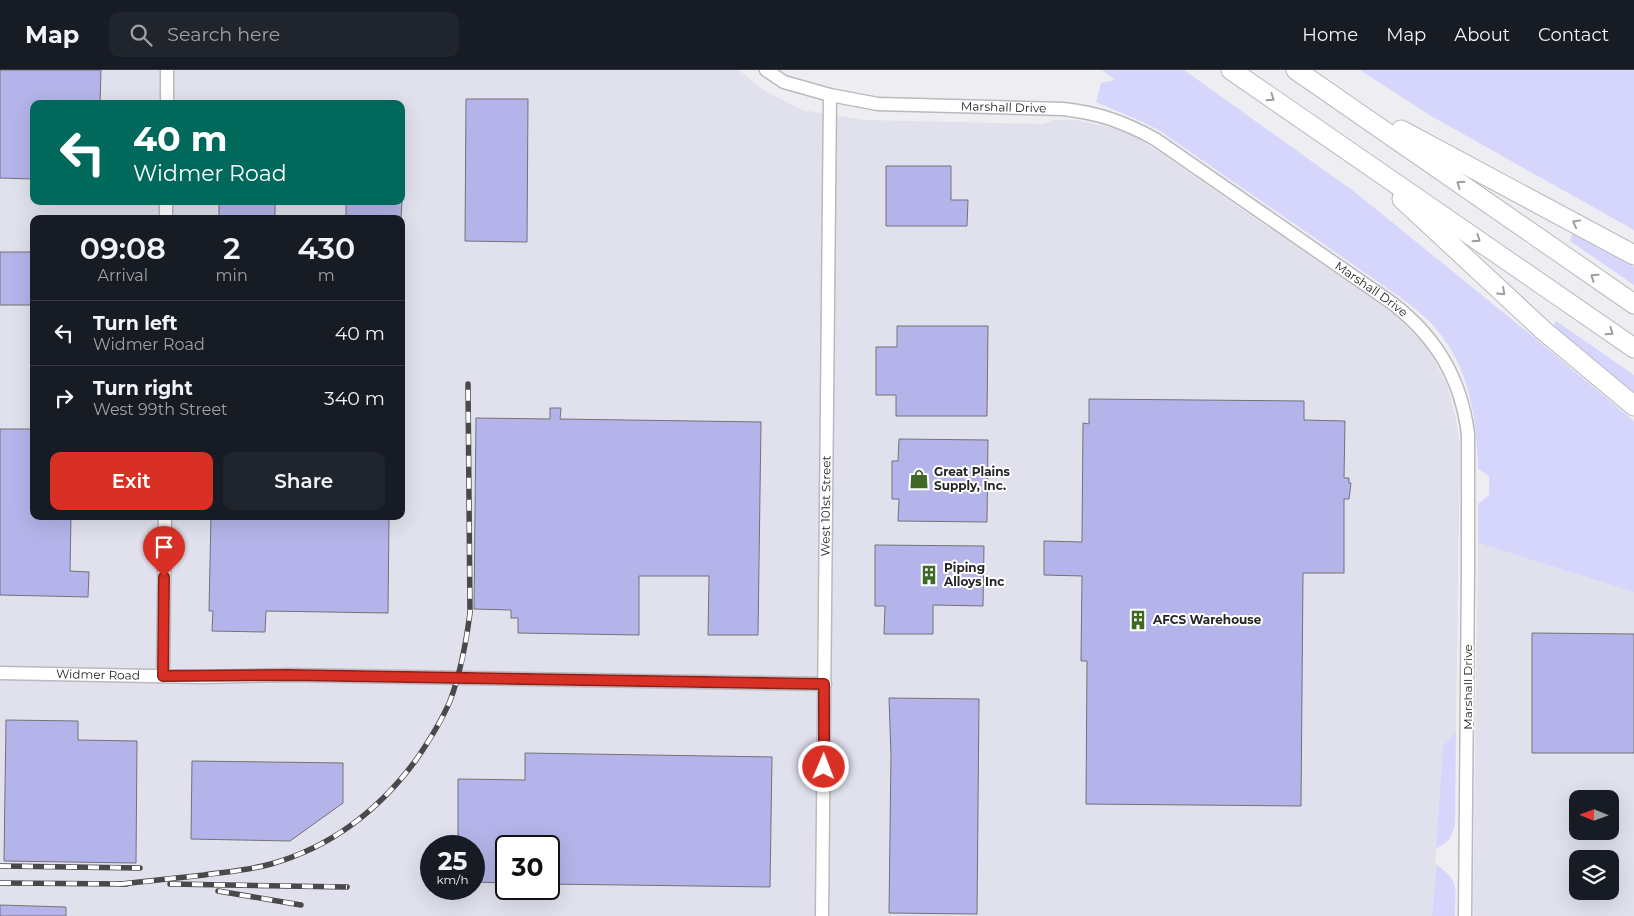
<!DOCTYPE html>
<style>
:root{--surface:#171b24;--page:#20242c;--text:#f1f3f6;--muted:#9ea1a6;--line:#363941;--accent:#d93025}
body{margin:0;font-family:Montserrat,sans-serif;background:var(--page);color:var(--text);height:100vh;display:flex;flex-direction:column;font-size:19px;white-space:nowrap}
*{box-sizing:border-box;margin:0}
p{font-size:16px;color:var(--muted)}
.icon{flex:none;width:28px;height:28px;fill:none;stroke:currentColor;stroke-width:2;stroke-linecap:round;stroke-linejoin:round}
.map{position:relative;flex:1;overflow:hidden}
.details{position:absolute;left:30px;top:145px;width:375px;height:305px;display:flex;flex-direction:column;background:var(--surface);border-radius:10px;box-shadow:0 5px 20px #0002}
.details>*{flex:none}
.banner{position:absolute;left:30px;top:30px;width:375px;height:105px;border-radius:10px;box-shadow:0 5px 20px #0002;background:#00695c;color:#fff;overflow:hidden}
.needle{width:32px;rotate:271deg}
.fabs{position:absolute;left:1569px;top:720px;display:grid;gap:10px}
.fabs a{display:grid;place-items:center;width:50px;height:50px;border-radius:10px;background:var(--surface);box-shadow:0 5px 20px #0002;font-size:25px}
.speed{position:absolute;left:420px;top:765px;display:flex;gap:10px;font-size:25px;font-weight:700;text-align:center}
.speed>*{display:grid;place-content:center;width:65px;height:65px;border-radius:50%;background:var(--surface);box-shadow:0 5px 20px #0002;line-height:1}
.speed small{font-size:12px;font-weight:400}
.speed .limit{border:2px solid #111;border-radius:8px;background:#fff;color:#111}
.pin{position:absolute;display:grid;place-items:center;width:42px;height:42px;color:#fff;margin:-51px -21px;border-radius:50% 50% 50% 0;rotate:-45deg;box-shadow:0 0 5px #0007}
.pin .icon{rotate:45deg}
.me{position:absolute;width:55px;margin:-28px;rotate:1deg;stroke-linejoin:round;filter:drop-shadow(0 0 4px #0008)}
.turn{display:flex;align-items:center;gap:18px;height:105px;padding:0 20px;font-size:22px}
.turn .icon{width:65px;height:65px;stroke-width:2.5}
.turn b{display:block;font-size:35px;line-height:42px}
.eta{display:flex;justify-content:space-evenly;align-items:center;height:85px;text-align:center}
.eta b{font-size:30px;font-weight:600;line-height:35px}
.primary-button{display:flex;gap:10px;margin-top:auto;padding:10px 20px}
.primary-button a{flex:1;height:58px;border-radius:10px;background:var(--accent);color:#fff;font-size:20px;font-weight:600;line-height:58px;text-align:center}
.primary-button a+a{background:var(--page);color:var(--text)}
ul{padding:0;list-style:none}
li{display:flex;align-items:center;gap:15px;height:65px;padding:0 20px;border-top:1px solid var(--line)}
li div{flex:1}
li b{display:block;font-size:19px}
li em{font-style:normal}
header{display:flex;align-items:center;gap:30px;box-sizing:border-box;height:70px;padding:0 25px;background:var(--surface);border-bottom:1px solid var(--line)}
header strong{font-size:24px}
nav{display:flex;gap:28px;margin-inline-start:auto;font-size:18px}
.search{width:350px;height:45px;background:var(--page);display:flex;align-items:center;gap:12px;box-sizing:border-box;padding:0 18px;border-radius:10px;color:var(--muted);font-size:19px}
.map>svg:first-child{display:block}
.built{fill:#e1e1ee;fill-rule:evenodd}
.green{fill:#d6d6fd}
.building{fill:#b5b4ea;stroke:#727277}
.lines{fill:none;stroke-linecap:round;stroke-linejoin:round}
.minor-casing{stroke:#b9b9be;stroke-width:15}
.highway-casing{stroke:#b9b9be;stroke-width:21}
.minor{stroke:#fff;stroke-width:12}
.highway{stroke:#fff;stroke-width:19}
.rail-casing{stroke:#49494c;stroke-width:5.5}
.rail{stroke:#fff;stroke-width:4;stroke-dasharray:11;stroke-linecap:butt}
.oneway{stroke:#9d9d9e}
.route-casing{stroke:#8d1f18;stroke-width:12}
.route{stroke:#d93025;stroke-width:9}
.labels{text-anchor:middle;stroke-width:4;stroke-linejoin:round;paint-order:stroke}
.street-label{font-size:12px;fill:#252527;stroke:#fff}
.poi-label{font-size:12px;font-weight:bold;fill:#252527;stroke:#fff;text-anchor:start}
</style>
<header>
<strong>Map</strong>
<div class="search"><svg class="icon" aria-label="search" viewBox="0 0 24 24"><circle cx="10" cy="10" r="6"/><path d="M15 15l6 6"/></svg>Search here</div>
<nav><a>Home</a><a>Map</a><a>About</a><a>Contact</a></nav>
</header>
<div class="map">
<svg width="1634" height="846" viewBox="0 0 1634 846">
<rect width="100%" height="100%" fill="#ededf2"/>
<g class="built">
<path d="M0,0H739L763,20L802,40L865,50L1044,54L1053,50H1075L1122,60L1143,71L1394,244L1426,276L1447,314L1456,350L1460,377L1456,662L1443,676L1432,846H0ZM34,34H401V131H34ZM34,149H401V446H34ZM431,776H474V819H431ZM506,776H549V819H506Z"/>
<path d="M1478,473L1634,522V846H1474L1473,834ZM1578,729H1610V761H1578ZM1578,789H1610V821H1578Z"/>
</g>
<g class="green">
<path d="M1102,0H1184L1356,123L1536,269L1634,351V522L1478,473V434L1489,425V406L1478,399C1477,350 1470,299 1437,260C1427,247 1413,237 1400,227L1160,61L1143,52L1096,32L1101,13L1115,10Z"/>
<polygon points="1360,0 1634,0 1634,160 1431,46"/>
<polygon points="1573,163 1634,197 1634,215 1570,171"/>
<polygon points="1556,251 1634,305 1634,323 1553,256"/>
<polygon points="1456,662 1455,756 1449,770 1436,779 1443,676"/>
<path d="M1436,794C1461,813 1455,817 1455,846H1432Z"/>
</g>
<g class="building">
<polygon points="0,0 101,0 100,34 34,34 34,109 0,108"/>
<polygon points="466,29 528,29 527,172 465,171"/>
<polygon points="886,96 951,96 951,130 968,130 967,156 886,156"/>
<rect x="219" y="131" width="56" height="18"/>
<polygon points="346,131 402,131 401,149 346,149"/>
<rect x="0" y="182" width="34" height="53"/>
<polygon points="897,256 988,256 987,346 896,346 896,325 876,325 876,277 897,277"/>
<polygon points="1089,329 1304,331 1304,350 1345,351 1344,408 1349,408 1349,413 1351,413 1349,429 1344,429 1344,503 1303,503 1301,736 1086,734 1087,591 1081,591 1082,506 1044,505 1044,471 1082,472 1083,353 1089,354"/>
<polygon points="550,338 561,338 560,349 761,352 758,565 708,565 709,506 639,506 639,565 518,563 518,548 511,548 511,540 474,539 476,348 550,349"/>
<polygon points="0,359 34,359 34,446 71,446 70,501 89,502 88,527 0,525"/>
<polygon points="899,369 988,370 987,452 898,451 899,429 892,429 892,391 898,391"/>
<polygon points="211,446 389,446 388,543 266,541 265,562 212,561 213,541 209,541"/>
<polygon points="875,475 984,476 983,536 933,535 933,564 884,564 885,536 875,536"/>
<polygon points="1532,563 1634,564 1634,683 1532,683"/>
<polygon points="889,628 979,629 977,844 889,843 891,686"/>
<polygon points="6,650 78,651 78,670 137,671 136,793 4,791"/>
<polygon points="525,683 772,687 770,817 549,814 549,776 506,776 506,813 474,812 474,776 458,776 458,709 525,710"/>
<polygon points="192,691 343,693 343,733 290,771 191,769"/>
<polygon points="0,835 66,837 66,846 0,846"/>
</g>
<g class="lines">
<defs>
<g id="minor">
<path id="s1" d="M766,0L784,12L830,25L878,34L1063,39C1099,43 1124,52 1155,69L1392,233C1436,267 1461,308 1468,364V499L1465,846"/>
<polyline points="167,34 167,0"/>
<polyline points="166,149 166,131"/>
<path id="s2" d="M0,603L201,607L289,605L825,614"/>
<polyline points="163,606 165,446"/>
<path id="s3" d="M822,846L830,25"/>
</g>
<g id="highway">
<polyline points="1231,0 1634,278"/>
<polyline points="1296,0 1634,234"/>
<polyline points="1401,60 1634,185"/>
<polyline points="1402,129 1543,260 1634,336"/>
</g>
</defs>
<use href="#minor" class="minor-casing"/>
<use href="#highway" class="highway-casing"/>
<use href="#minor" class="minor"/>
<use href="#highway" class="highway"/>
<defs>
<g id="rail">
<polyline points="0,796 140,798"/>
<polyline points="0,813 127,814"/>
<path d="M121,814C149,811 177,808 204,805C226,802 250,800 271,794C331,777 379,740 416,690C429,671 441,652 450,631C461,602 466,573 470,543L468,314"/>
<polyline points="170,814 347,817"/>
<polyline points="218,821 301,835"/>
</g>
</defs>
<use href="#rail" class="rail-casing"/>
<use href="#rail" class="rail"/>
</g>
<defs><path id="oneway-chevron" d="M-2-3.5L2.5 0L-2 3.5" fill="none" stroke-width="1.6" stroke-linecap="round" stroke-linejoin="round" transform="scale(1.25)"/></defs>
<g class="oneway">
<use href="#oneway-chevron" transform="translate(1271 28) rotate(35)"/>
<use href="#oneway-chevron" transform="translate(1460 114) rotate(-145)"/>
<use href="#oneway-chevron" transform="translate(1576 153) rotate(-151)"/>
<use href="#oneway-chevron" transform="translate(1477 169) rotate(35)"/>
<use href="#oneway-chevron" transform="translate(1594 207) rotate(-145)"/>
<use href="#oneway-chevron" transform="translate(1502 222) rotate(43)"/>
<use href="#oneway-chevron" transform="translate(1610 262) rotate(35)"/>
</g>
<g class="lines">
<defs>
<polyline id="route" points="164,507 163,606 289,605 824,614 824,697"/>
</defs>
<use href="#route" class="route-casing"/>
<use href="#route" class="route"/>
</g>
<defs>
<symbol id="shop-bare" viewBox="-9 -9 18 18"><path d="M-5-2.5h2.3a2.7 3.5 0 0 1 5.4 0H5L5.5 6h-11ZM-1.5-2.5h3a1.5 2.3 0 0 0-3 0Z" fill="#3f6824" stroke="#fff" stroke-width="2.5" paint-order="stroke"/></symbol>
<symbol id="building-bare" viewBox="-9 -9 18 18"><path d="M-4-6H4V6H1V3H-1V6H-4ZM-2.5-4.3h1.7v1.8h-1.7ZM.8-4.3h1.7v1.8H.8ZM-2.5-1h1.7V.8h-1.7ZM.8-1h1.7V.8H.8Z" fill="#3f6824" stroke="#fff" stroke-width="2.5" paint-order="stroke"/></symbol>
</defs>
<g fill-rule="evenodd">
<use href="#shop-bare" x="905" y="395" width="28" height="28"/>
<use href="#building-bare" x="915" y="491" width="28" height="28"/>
<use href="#building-bare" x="1124" y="536" width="28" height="28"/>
</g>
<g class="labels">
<g class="street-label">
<text dy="4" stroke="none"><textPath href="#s1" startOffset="244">Marshall Drive</textPath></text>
<text dy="4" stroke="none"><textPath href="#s1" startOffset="664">Marshall Drive</textPath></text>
<text dy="4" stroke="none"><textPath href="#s3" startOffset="410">West 101st Street</textPath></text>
<text dy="4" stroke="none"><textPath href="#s2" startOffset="98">Widmer Road</textPath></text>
<text transform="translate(1468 617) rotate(-90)" y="4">Marshall Drive</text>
</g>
<g class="poi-label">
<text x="934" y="406">Great Plains<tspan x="934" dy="14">Supply, Inc.</tspan></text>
<text x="944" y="502">Piping<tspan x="944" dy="14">Alloys Inc</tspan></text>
<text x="1153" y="554">AFCS Warehouse</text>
</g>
</g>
</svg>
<div class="fabs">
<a><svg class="needle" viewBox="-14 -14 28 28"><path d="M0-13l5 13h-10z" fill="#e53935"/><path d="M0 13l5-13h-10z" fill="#9ea1a6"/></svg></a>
<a><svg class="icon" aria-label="layers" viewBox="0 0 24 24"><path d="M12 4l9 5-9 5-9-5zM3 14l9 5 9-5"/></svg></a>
</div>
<div class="speed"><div>25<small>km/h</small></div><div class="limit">30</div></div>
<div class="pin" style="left:164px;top:507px;background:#d93025"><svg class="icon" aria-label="arrive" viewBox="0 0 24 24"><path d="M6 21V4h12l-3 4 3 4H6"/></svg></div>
<svg class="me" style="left:824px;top:697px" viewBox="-20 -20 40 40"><circle r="17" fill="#d93025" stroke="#fff" stroke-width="3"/><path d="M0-11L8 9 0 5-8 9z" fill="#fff"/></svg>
<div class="banner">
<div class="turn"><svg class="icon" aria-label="left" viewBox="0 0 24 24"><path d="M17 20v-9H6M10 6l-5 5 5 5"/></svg><div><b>40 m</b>Widmer Road</div></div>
</div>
<section class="details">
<div class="eta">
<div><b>09:08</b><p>Arrival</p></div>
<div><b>2</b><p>min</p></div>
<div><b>430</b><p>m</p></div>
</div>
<ul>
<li><svg class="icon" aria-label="left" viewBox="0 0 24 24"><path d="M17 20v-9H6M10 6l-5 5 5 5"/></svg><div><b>Turn left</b><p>Widmer Road</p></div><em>40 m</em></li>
<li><svg class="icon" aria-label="right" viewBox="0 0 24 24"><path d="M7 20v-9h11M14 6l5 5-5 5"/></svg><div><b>Turn right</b><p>West 99th Street</p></div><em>340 m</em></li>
</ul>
<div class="primary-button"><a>Exit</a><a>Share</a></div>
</section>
</div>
